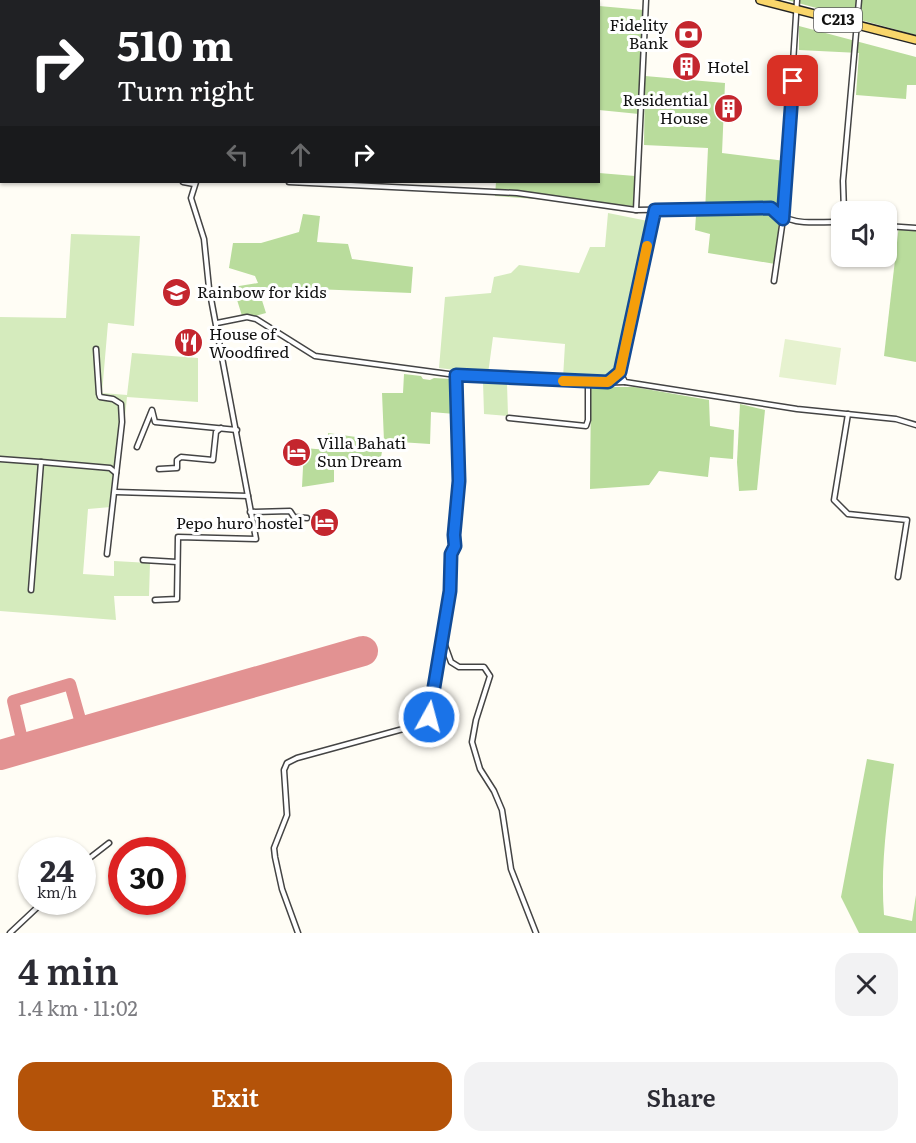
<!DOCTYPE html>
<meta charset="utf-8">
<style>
:root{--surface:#fff;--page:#f2f2f3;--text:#2b2b33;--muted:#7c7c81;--accent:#b45309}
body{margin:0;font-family:Literata,serif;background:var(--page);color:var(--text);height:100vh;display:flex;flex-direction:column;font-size:22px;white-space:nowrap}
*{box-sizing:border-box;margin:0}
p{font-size:20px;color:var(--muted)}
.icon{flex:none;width:33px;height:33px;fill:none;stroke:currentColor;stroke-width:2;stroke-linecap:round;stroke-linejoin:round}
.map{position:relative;height:933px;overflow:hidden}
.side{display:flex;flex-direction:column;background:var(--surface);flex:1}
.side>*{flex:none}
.banner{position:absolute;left:0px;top:0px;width:600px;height:183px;box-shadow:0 2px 4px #0004;background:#202124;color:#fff;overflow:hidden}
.tools{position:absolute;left:831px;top:201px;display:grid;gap:12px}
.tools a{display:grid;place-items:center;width:66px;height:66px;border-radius:12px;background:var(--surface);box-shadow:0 2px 4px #0004;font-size:30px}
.speed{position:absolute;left:18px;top:837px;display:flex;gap:12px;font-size:30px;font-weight:700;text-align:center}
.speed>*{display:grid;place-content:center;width:78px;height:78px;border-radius:50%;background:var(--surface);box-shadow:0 2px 4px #0004;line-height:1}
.speed small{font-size:15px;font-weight:400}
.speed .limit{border:9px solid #d22;background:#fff;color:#111}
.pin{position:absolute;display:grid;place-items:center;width:51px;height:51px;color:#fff;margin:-26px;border-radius:12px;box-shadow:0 3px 9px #0006}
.me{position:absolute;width:66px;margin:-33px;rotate:7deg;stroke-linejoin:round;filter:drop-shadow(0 0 4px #0008)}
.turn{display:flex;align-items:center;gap:21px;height:126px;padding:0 18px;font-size:27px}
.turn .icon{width:78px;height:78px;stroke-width:2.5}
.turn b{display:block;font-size:42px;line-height:51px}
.lanes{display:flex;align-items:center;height:57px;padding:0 18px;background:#0003;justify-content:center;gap:30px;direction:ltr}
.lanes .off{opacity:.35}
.round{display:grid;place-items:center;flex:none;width:63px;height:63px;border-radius:18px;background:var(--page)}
.summary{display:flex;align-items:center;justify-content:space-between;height:102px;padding:0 18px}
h1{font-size:36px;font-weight:600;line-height:45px}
.button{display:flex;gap:12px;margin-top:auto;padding:12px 18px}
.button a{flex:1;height:69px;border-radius:18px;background:var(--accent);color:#fff;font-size:24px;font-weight:600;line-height:69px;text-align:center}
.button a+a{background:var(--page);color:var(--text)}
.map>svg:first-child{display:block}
.green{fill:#d5ebbd}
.forest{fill:#b9dc9c}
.pitch{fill:#e6f2cf}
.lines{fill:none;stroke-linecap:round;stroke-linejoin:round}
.taxiway{stroke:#e29292;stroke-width:12}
.runway{stroke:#e29292;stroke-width:30}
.street-casing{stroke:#444;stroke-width:7}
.primary-casing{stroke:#222;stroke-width:10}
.street{stroke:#fff;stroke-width:4}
.primary{stroke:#f9d66b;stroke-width:7}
.route-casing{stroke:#114b97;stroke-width:15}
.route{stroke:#1a73e8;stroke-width:10}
.slow{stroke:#f59e0b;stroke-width:10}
.labels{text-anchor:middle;stroke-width:6;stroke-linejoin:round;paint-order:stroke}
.shield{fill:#fff;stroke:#585858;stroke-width:1.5}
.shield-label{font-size:15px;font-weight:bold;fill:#111}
.poi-label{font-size:16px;fill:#111;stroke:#fff;text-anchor:start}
</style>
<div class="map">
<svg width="916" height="933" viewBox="0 0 916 933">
<rect width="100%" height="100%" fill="#fffdf5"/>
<g class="green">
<polygon points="608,213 648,221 619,368 607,379 563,378 565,344 493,337 488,374 439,368 445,297 491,293 494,277 511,273 519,265 579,273 590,247 605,247"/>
<polygon points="71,234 140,236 134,326 108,323 102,393 127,395 132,353 198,358 198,402 127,397 120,464 115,467 111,507 88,509 83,574 114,576 114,561 150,563 149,596 114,596 116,620 0,611 0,317 66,318"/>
<polygon points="483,381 507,383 508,416 484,414"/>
</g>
<g class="forest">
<polygon points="787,0 916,0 916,35"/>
<polygon points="599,6 644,10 639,114 599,110"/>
<polygon points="799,26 916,57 916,85 907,85 906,99 856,95 859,53 799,50"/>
<polygon points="645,76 725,83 722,153 785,161 775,264 708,253 710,234 695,230 696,215 705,212 708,148 644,145"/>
<polygon points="599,173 635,176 633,206 495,196 496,182 598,182"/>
<polygon points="303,214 320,216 317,242 348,244 352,259 413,267 411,293 315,289 281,294 266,289 260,294 266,313 243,319 233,287 258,283 255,276 229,268 233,243 261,243 299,232"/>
<polygon points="899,225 916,226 916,362 884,356"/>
<polygon points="404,374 421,376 423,379 430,380 434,378 452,379 455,414 431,412 430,444 384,441 381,457 334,461 334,482 302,487 304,448 328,450 328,433 384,441 382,393 403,393"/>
<polygon points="591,387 634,387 709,400 710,426 734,430 733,459 710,457 708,477 659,471 649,485 590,489"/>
<polygon points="740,404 765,410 757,490 739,491 737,462"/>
<path d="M867,759L894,764C888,813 880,865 884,915L912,921L916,895V933H859L841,897Z"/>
</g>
<polygon class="pitch" points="785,339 841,348 836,385 779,377"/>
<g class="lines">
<polyline class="taxiway" points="24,748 13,701 70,684 83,730"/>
<polyline class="runway" points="0,755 363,651"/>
<defs>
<g id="street">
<polyline points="288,2 288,0"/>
<polyline points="0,168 2,168"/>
<polyline points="183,182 194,184"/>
<path d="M289,182L517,193L636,210L771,208C792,228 815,221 842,222"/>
<polyline points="636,210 646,0"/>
<polyline points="655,210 620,372 625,382 797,409 896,419 916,425"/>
<polyline points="844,212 843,181 859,0"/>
<polyline points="886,226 916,228"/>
<polyline points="774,281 783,219 797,0"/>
<polyline points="217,323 247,317 256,319 315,356 456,375 588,383 625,382"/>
<polyline points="96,349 99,394 100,397 113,399 121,404 122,422 107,554"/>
<polyline points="456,375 459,481 455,547 451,554 450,591 442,637 451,662 459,667 484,667 490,676 476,720 472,742 480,769 494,791 502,810 511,869 536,933"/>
<polyline points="610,381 620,372"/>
<polyline points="848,414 834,500 848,514 907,520 898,577"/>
<polyline points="509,418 586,426 588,420 588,383"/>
<polyline points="137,447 152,410 155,422 237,430"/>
<polyline points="0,459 41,462 31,590"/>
<polyline points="41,462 110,468 116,473"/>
<polyline points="159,469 177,468 177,460 181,457 213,460 216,432 221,428"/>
<polyline points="116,492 248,496"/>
<polyline points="250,512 290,511 294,517 307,518"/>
<polyline points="143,560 177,562"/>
<polyline points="155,600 177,599 178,537 256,539 209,288 204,239 191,198 196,182"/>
<polyline points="82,864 109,843"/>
<polyline points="10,933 43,902"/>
<polyline points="298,933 282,889 275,857 274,848 287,815 284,770 287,763 297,758 425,723 429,717 442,637"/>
</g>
<polyline id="primary" points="760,0 916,40"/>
</defs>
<use href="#street" class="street-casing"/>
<use href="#primary" class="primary-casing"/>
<use href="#street" class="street"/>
<use href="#primary" class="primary"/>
</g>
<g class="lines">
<defs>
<polyline id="route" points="429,717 450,591 451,554 455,546 454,535 459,481 456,375 608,382 620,372 655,210 771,208 783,219 793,81"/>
</defs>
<use href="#route" class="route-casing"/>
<use href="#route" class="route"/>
<polyline class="slow" points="563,381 608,382 620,372 647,246"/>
</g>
<defs>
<symbol id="bank-disc" viewBox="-11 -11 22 22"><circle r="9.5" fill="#c4262e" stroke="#fff"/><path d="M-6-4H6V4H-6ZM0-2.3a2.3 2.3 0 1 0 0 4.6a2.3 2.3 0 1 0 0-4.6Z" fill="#fff"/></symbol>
<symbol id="building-disc" viewBox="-11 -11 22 22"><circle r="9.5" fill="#c4262e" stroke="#fff"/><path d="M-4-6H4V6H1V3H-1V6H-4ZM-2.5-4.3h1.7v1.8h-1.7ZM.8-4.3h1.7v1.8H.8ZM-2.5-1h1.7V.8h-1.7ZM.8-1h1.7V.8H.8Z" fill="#fff"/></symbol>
<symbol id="school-disc" viewBox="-11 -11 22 22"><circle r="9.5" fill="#c4262e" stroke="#fff"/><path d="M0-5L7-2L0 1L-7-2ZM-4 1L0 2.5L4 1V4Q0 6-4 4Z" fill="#fff"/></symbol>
<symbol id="restaurant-disc" viewBox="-11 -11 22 22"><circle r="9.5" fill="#c4262e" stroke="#fff"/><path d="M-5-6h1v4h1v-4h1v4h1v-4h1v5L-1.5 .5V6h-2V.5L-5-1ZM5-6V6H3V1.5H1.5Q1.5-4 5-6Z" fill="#fff"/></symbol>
<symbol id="hotel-disc" viewBox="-11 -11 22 22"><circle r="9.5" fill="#c4262e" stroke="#fff"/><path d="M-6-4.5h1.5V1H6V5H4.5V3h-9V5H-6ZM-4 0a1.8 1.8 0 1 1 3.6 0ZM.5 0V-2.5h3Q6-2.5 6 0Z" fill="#fff"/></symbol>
</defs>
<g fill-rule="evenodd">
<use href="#bank-disc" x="672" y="18" width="33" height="33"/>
<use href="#building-disc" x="670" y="50" width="33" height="33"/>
<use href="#building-disc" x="712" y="92" width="33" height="33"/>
<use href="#school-disc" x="160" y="276" width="33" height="33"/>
<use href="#restaurant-disc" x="172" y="326" width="33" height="33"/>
<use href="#hotel-disc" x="280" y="436" width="33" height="33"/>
<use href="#hotel-disc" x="308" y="506" width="33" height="33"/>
</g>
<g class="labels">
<rect class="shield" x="814" y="8" width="48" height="24" rx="4.5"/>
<g class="shield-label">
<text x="838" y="25">C213</text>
</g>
<g class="poi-label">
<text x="668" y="31" text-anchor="end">Fidelity<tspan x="668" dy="18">Bank</tspan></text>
<text x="707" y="73">Hotel</text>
<text x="708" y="106" text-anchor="end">Residential<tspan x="708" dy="18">House</tspan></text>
<text x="197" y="298">Rainbow for kids</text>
<text x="209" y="340">House of<tspan x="209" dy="18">Woodfired</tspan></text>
<text x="317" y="449">Villa Bahati<tspan x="317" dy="18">Sun Dream</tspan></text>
<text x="303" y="529" text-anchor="end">Pepo huro hostel</text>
</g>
</g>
</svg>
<div class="tools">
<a><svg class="icon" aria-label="sound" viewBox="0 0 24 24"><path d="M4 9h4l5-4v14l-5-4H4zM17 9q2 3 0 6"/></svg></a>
</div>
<div class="speed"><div>24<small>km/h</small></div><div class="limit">30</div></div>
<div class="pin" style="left:793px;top:81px;background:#d93025"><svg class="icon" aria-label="arrive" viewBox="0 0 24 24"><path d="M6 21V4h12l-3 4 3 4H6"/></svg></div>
<svg class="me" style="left:429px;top:717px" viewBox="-20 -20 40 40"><circle r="17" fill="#1a73e8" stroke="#fff" stroke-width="3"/><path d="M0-11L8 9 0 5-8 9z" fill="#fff"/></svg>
<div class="banner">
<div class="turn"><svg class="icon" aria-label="right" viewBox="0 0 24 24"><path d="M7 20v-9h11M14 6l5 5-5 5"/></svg><div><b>510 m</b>Turn right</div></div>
<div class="lanes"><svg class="icon off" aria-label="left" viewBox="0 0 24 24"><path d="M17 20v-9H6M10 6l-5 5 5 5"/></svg><svg class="icon off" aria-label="ahead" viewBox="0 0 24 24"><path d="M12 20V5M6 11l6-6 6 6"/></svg><svg class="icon" aria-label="right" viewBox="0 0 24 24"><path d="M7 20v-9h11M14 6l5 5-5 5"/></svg></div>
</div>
</div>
<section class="side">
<div class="summary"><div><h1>4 min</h1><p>1.4 km · 11:02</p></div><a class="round"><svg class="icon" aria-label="close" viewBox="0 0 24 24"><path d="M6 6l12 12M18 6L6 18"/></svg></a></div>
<div class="button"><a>Exit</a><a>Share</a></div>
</section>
